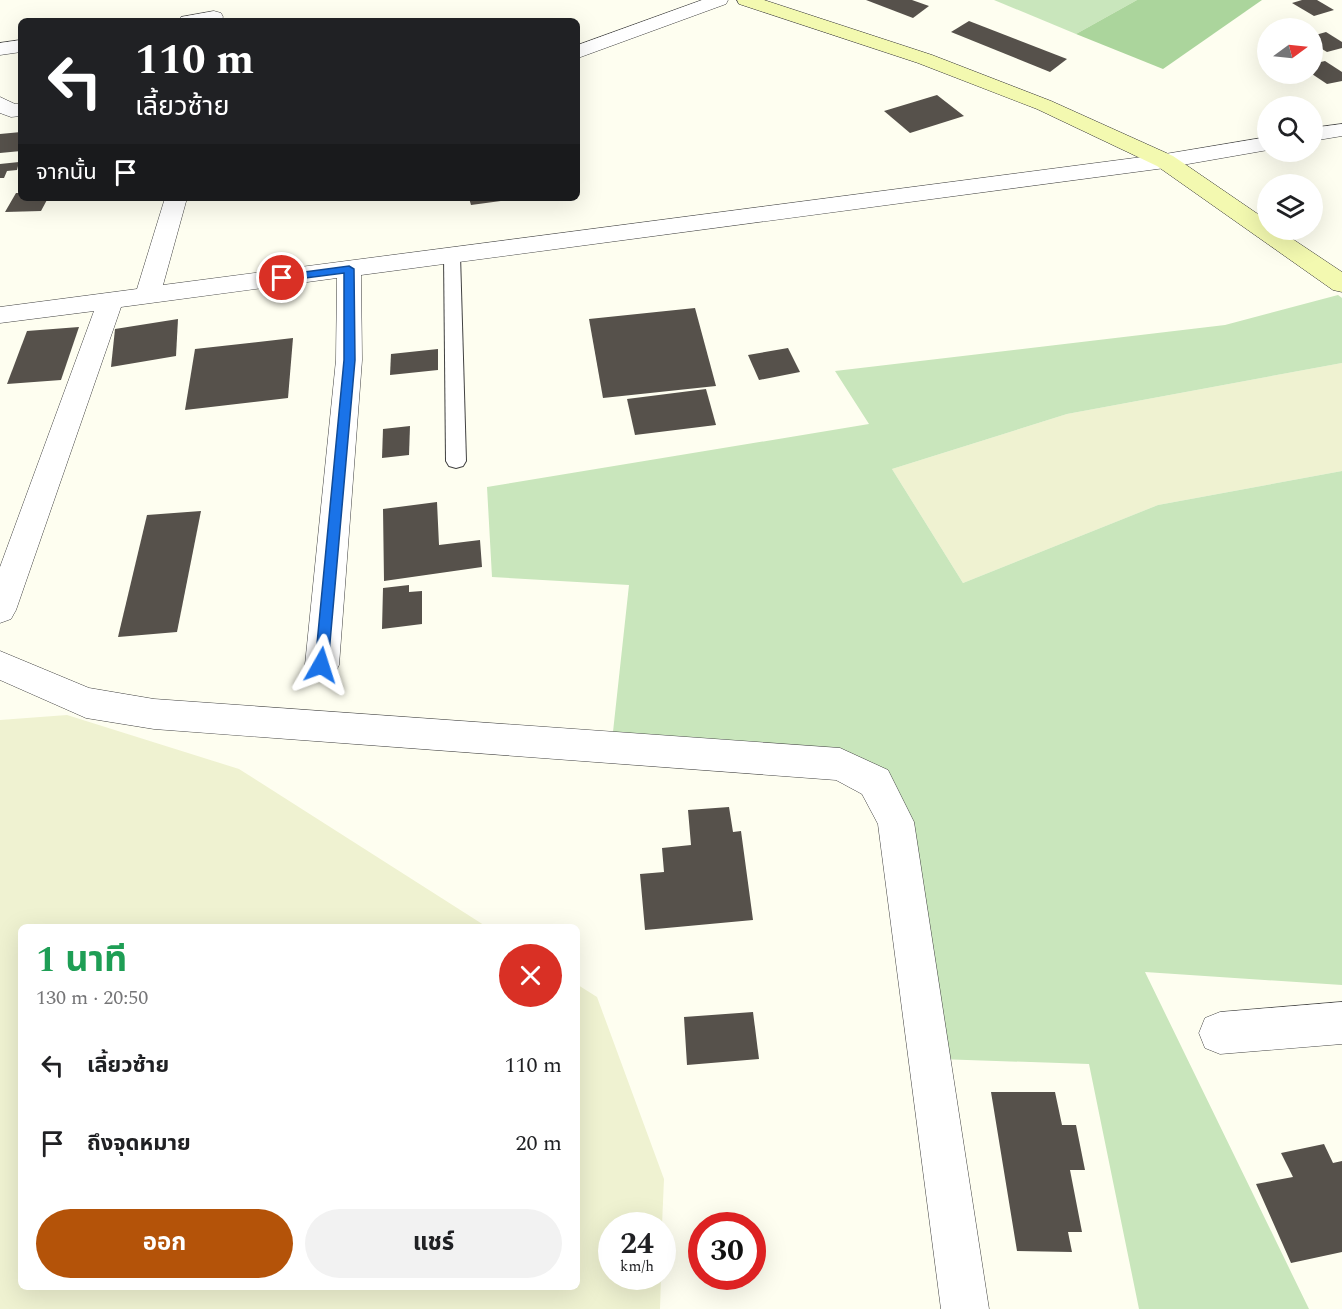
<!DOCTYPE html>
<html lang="th">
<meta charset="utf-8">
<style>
:root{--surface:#fff;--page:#f2f2f2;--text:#202124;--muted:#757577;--accent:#b45309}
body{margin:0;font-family:Spectral,"Noto Sans Thai",serif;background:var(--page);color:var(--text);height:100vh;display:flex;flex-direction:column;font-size:22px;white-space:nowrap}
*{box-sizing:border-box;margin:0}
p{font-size:20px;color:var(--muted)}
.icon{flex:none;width:33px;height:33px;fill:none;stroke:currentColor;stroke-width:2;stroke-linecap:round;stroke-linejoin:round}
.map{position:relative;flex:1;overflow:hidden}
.details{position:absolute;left:18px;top:924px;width:562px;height:366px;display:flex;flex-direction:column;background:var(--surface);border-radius:9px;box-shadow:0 6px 24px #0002}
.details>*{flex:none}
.hud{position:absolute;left:18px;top:18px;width:562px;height:183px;border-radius:9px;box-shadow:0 6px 24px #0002;background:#202124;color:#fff;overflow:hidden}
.needle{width:39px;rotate:75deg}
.controls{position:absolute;left:1257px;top:18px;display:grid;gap:12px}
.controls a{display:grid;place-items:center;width:66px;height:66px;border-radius:50%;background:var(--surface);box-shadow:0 6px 24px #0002;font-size:30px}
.speed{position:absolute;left:598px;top:1212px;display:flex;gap:12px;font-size:30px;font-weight:700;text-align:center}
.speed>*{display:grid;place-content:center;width:78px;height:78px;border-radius:50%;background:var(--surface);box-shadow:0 6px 24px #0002;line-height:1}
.speed small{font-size:15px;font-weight:400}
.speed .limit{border:9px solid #d22;background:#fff;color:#111}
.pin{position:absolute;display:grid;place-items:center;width:51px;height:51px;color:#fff;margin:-26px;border:3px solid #fff;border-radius:50%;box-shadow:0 2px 6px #0007}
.me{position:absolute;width:66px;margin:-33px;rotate:6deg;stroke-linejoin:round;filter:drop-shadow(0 0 4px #0008)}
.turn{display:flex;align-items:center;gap:21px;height:126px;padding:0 18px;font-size:27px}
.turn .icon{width:78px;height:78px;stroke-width:2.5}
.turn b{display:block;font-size:42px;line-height:51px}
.then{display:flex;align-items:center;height:57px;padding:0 18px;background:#0003;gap:12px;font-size:22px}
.round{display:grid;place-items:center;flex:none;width:63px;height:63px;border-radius:32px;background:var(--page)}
.headline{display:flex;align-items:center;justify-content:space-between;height:102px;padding:0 18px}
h1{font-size:36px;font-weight:700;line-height:45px;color:#1e9e55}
.action{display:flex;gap:12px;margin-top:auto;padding:12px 18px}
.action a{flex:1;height:69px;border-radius:36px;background:var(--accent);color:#fff;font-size:24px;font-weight:700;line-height:69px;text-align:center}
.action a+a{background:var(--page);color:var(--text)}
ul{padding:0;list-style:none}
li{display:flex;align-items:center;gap:18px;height:78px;padding:0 18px}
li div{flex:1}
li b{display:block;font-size:22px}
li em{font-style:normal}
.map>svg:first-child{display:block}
.farmland{fill:#eff2d1}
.green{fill:#c9e6bc}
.forest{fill:#abd59c}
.building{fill:#56514b}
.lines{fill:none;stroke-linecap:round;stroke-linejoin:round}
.lane-casing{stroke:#414141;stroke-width:2}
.street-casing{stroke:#414141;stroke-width:1}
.secondary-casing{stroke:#303030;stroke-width:1}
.lane{fill:#fff;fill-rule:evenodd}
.street{fill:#fff;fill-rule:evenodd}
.secondary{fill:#f3f9b0;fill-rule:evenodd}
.route{fill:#1a73e8;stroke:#114b97;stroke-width:1.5}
</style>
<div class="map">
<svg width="1342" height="1309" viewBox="0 0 1342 1309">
<rect width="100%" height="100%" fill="#fefef0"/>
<g class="farmland">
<polygon points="1342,363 1342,471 1158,505 963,583 892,469 1067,414"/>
<polygon points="67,715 239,769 487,927 21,927 21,1287 578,1287 578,985 597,997 664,1179 662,1225 612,1226 612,1276 661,1277 660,1309 0,1309 0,720"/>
</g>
<g class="green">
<polygon points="994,0 1137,0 1076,34"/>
<polygon points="1338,295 1342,298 1342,363 1067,414 892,469 963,583 1158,505 1342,471 1342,985 1145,972 1309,1309 1139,1309 1089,1064 938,1059 885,773 612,741 629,585 492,577 487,487 869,424 835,371 1225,325"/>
</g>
<polygon class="forest" points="1137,0 1262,0 1163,69 1076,34"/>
<g class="building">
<polygon points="866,0 912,0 929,6 913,18"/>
<polygon points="1302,0 1317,0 1334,10 1314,16 1292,3"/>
<polygon points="969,21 1067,59 1050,72 951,32"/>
<polygon points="1326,32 1342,42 1342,48 1327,52 1312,43 1312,36"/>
<polygon points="1325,61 1342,72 1342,81 1327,84 1312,74 1312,64"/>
<polygon points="937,95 964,116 910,133 884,111"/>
<polygon points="21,132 21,151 0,153 0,134"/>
<polygon points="19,162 17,170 7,171 4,178 0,178 0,164"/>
<polygon points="16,193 21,193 21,198 48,198 41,211 5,212"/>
<polygon points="469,198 515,198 515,199 471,205"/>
<polygon points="695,308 716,386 603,398 589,319"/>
<polygon points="178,319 176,356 111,367 115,329"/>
<polygon points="79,327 61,380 7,384 27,331"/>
<polygon points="293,338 288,398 185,410 195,349"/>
<polygon points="788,348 800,372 759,380 748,355"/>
<polygon points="438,349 438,370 390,375 391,354"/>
<polygon points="706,389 716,425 635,435 627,399"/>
<polygon points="410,426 409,455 382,458 383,429"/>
<polygon points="437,502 439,545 480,540 482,567 384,581 383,509"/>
<polygon points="201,511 177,632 118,637 147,515"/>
<polygon points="409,585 409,592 422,591 422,624 382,629 383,588"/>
<polygon points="729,807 733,832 741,831 753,920 645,930 640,874 664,872 662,848 691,845 688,810"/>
<polygon points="753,1012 759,1059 687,1065 684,1017"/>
<polygon points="991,1092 1055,1092 1062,1125 1076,1125 1085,1170 1070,1170 1082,1232 1068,1232 1072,1252 1017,1251"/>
<polygon points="1324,1144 1333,1163 1342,1161 1342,1252 1291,1263 1256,1184 1293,1177 1281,1153"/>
</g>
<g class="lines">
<defs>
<polygon id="lane" points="452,250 458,251 460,255 466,461 463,466 456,468 449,466 446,461 444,255 446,251"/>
<g id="street">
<polygon points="702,0 728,0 726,4 578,58 578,45"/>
<polygon points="214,11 221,13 223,17 221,21 179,21 181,17"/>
<polygon points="21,40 21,52 0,55 0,43"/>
<polygon points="0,97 15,104 21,104 21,116 11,117 0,113"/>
<polygon points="1342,124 1342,136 1312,141 1312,128"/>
<polygon points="1268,137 1268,150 1165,168 361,275 362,360 339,665 334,675 322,679 310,675 305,665 336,360 337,278 121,307 16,610 11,619 0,623 0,567 94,311 0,323 0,307 137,289 165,198 187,198 163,285 1165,154"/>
<polygon points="0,651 89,688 154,699 840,748 888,770 914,822 989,1309 941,1309 878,824 862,794 836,780 154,729 86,718 0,680"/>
<polygon points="1342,1002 1342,1044 1220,1054 1205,1048 1199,1033 1205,1018 1220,1012"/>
</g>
<polygon id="secondary" points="737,0 764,0 932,55 1051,101 1173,156 1268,221 1268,230 1279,230 1342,272 1342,292 1333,290 1157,166 1037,109 918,63 739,4"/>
</defs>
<use href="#lane" class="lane-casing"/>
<use href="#street" class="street-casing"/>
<use href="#secondary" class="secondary-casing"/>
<use href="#lane" class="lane"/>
<use href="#street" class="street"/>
<use href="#secondary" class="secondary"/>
</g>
<polygon class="route" points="349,266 354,269 355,360 328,665 326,670 317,670 315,665 344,360 344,273 282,281 277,278 282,275"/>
</svg>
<div class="controls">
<a><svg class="needle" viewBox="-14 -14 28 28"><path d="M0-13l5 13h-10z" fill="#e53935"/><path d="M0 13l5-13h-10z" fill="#757577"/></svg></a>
<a><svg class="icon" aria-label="search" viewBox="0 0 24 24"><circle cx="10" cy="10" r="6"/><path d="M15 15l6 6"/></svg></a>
<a><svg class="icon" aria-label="layers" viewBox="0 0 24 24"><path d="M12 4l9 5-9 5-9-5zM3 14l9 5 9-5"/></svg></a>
</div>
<div class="speed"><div>24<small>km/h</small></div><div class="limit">30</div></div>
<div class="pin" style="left:282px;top:278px;background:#d93025"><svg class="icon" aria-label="arrive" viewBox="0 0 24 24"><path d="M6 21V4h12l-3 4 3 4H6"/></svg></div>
<svg class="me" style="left:321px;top:665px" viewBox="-20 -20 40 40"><path d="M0-17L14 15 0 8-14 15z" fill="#1a73e8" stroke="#fff" stroke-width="4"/></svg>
<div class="hud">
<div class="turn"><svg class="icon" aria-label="left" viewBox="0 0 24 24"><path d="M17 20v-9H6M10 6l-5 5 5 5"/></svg><div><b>110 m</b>เลี้ยวซ้าย</div></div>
<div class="then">จากนั้น<svg class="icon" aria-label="arrive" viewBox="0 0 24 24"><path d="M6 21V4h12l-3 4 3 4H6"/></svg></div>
</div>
<section class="details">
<div class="headline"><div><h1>1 นาที</h1><p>130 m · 20:50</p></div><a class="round" style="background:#d93025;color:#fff"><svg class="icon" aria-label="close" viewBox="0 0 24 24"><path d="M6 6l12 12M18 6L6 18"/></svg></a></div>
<ul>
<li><svg class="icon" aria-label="left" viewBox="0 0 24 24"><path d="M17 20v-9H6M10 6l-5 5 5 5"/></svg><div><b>เลี้ยวซ้าย</b></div><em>110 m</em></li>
<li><svg class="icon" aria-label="arrive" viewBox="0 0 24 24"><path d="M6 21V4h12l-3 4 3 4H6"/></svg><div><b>ถึงจุดหมาย</b></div><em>20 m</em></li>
</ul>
<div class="action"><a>ออก</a><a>แชร์</a></div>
</section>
</div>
